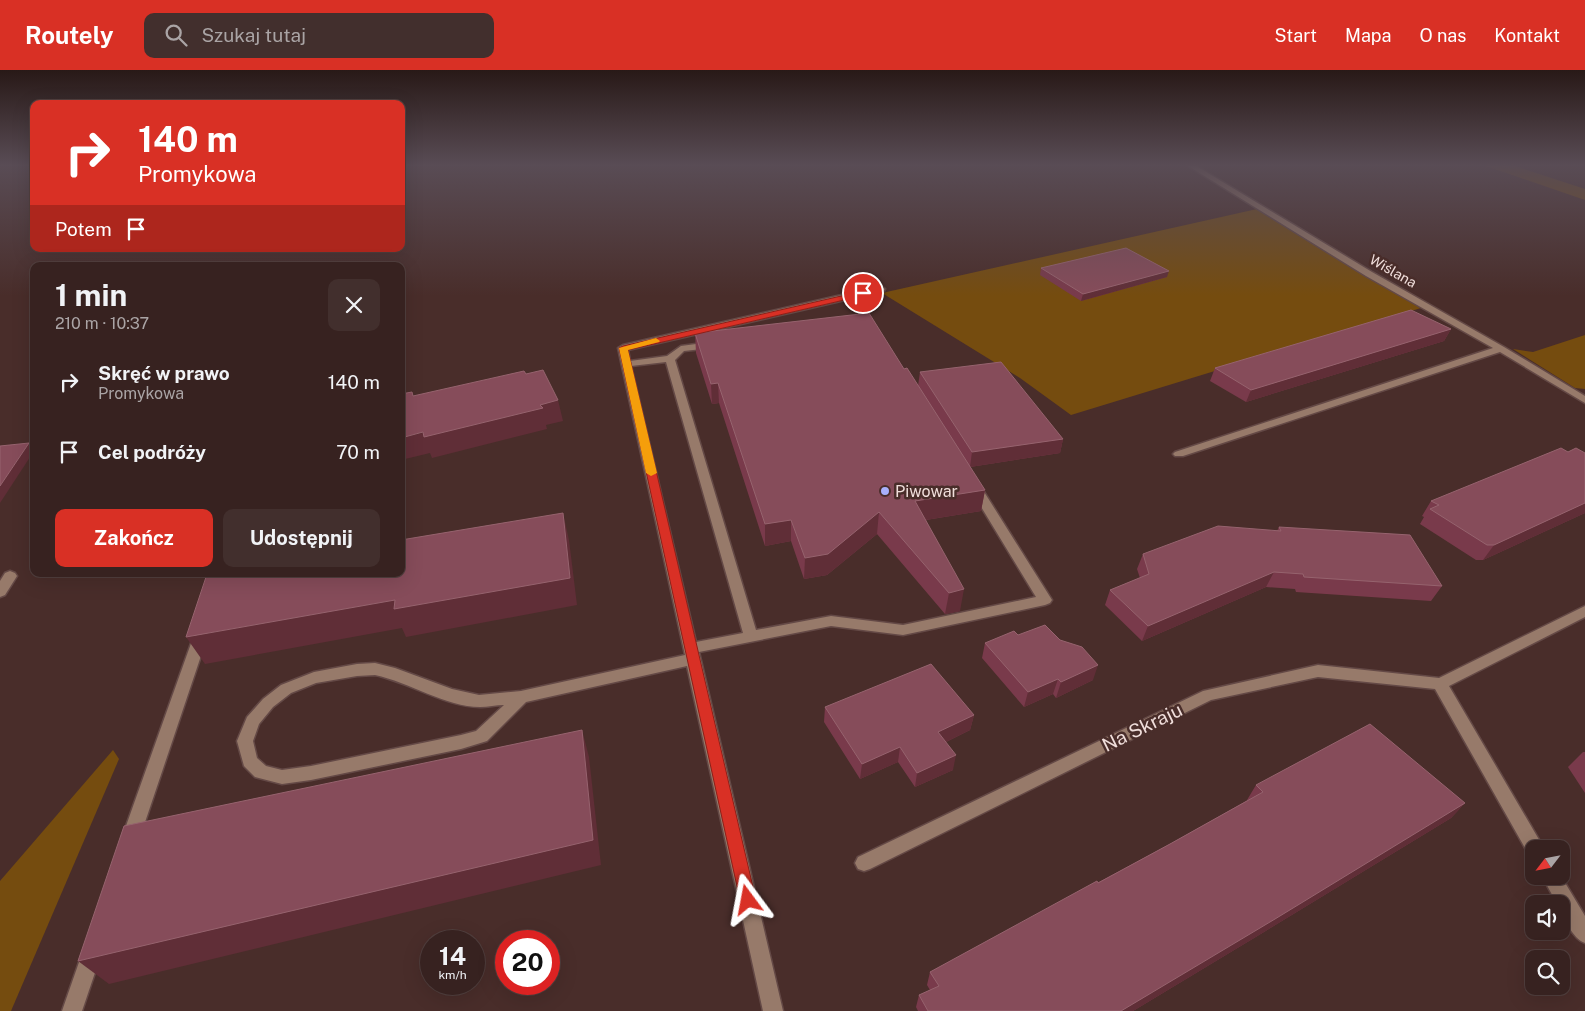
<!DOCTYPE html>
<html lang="pl">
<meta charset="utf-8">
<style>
:root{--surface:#372220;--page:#422f2d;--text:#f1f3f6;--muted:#aaa4a5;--line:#513f3e;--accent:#d93025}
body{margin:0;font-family:"Public Sans",sans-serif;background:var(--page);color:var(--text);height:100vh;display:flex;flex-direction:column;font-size:19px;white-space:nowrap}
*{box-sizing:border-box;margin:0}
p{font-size:16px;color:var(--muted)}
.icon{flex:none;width:28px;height:28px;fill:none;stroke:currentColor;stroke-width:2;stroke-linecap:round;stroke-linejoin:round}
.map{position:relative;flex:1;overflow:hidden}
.sheet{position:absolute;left:30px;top:192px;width:375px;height:315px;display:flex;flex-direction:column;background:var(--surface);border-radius:10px;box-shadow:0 5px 20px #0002,0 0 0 1px var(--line)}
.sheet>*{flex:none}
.top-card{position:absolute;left:30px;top:30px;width:375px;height:152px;border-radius:10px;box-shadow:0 5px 20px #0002,0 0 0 1px var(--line);background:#d93025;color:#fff;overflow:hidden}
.needle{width:32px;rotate:238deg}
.controls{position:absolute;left:1525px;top:770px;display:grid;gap:10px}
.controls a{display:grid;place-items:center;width:45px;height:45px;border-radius:10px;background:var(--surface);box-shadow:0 5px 20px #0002,0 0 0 1px var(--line);font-size:25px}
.speed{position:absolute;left:420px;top:860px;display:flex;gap:10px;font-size:25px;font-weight:700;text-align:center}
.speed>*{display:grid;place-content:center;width:65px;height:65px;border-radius:50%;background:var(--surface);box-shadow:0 5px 20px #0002,0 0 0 1px var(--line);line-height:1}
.speed small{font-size:12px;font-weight:400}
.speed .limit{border:8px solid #d22;background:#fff;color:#111}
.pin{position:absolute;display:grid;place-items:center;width:42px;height:42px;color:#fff;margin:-21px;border:2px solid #fff;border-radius:50%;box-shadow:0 1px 5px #0007}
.me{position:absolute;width:55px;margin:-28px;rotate:347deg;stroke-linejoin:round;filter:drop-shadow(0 0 4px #0008)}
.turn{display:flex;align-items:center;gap:18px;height:105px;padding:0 25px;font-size:22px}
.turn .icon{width:65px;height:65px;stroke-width:2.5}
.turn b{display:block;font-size:35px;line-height:42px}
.then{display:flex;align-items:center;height:48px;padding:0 25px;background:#0003;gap:10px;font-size:19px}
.round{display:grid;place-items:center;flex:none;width:52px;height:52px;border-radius:10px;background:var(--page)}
.summary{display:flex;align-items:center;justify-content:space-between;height:85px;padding:0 25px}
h1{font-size:30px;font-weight:700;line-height:38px}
.primary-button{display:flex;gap:10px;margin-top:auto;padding:10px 25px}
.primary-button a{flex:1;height:58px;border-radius:10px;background:var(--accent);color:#fff;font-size:20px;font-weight:700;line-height:58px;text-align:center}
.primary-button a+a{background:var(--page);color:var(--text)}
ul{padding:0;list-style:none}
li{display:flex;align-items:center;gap:15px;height:70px;padding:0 25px}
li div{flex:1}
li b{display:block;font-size:19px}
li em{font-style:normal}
header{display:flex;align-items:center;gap:30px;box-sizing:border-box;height:70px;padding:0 25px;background:var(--accent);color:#fff}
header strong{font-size:24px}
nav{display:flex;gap:28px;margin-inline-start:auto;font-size:18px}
.search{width:350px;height:45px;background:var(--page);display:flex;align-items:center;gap:12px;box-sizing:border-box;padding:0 18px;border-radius:10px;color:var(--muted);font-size:19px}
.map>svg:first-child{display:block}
.green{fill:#754c0f}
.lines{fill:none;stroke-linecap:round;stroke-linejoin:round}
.minor-casing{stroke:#644946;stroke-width:3}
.minor{fill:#977a6a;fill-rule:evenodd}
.wall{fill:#793a4b}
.shaded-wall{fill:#602e37}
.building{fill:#864c5a;stroke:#96636e}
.route{fill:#d93025;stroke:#8d1f18}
.slow{fill:#f59e0b}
.poi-dot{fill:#a8b0fc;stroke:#492d2a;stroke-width:2}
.labels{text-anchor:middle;stroke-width:5;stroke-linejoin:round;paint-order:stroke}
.far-street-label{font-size:14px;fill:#f0dedb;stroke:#492d2a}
.poi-label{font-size:16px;fill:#f0dedb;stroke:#492d2a;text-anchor:start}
.near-street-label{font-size:19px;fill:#f0dedb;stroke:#492d2a}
</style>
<header>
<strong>Routely</strong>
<div class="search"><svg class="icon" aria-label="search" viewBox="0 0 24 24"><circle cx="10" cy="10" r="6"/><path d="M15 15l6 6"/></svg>Szukaj tutaj</div>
<nav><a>Start</a><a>Mapa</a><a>O nas</a><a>Kontakt</a></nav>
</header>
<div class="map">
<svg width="1585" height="941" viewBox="0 0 1585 941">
<rect width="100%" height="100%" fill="#492d2a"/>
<g class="green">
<polygon points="1480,94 1509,94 1585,119 1585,130"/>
<polygon points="1257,139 1421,238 1071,345 1020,308 882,223"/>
<polygon points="1585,265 1585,319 1575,318 1513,279 1533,282"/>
<polygon points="113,680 119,689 11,941 0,941 0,811"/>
</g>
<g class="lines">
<defs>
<g id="minor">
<polygon points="1185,94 1193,94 1372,202 1504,277 1585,326 1585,333 1500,282 1183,386 1175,386 1173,384 1175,382 1493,278 1366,206"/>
<path d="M881,216L885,219L884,221L628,280L630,291L667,286L681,276L711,272L716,275L711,278L684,281L675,290L756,560L831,546L903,555L1036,527L969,417L975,413L981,417L1052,530L1050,533L1045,535L903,565L831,556L699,582L783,941H763L687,596L526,632L487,671L461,679L311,710L282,714L255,707L244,696L237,671L247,647L263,629L281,615L314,602L357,594L375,593L395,598L452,619L479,625L521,621L685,585L618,278L623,275ZM666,292L743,563L696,572L631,296ZM375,605C409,612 446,637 480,637C488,637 496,635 504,635L476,661L461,665L311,696L282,700L266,696L257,688L253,671L259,654L273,637L291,623L316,613L357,606Z"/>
<polygon points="10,501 15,503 17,506 5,525 0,527 0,511 5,503"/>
<polygon points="1585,536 1585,547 1449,616 1541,773 1544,779 1534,779 1534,787 1529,785 1435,619 1318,607 1211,630 870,799 864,801 858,799 855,793 858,787 1203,621 1318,595 1439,608"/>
<polygon points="201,560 206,561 208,565 139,770 136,776 130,778 124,776 121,770 194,565 196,561"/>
<path d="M1542,806H1561L1585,846V873C1573,869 1561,846 1561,834H1557Z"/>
<polygon points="92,872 99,875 102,882 82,941 62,941 85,875"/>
</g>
</defs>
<use href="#minor" class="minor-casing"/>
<use href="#minor" class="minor"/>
</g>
<g class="wall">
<polygon points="1041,198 1167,207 1081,231 1040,205"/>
<polygon points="1451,259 1444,271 1246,332 1210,311 1215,298"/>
<polygon points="695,263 904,299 918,316 920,302 1063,369 1060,383 970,397 985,420 981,441 926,450 960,541 945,544 877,464 827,505 804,509 791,471 765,476 719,333 712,334 696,283"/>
<polygon points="1568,382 1585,383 1585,443 1483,490 1476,490 1420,454 1424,447 1422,446 1431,431"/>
<polygon points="1279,457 1442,516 1431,531 1296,522 1295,519 1266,517 1142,571 1105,535 1110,520 1140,508 1137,499 1143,484 1277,461"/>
<polygon points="1018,565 1093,610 1056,628 1053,624 1024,637 982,588 985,573"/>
<polygon points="825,637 974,645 970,660 946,672 953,700 915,717 898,692 860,709 824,652"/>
<polygon points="1583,682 1585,682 1585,723 1568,697"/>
<polygon points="1256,715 1465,733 1451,748 1264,862 1133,941 918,941 916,937 919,925 930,920 927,915 930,902 1170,774 1248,730 1247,730"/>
</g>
<g class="shaded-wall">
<polygon points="1169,201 1167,207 1081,231 1083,224"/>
<polygon points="1451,259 1444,271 1246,332 1251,320"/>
<polygon points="718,313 719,333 712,334 711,314"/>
<polygon points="558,330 563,351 546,355 547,359 432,388 430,383 401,390 401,368"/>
<polygon points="1063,369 1060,383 970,397 972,382"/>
<polygon points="29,373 34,380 34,381 0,433 0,416"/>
<polygon points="985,420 981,441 913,452 915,431"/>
<polygon points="1585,433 1585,443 1483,490 1494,475"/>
<polygon points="879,442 877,464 827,505 804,509 805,488"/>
<polygon points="563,443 569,470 577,535 406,567 402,558 205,594 186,567 395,530"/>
<polygon points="791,450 791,471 765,476 765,454"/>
<polygon points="401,462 412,489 401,471"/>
<polygon points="1274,502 1266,517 1142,571 1148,556"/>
<polygon points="964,519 960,541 945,544 949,523"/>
<polygon points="1098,595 1093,610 1056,628 1061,612"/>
<polygon points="1058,609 1053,624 1024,637 1028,622"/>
<polygon points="974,645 970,660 936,677 938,662"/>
<polygon points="582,660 589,687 601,795 109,914 78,891"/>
<polygon points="900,677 898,692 860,709 862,694"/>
<polygon points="956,685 953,700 915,717 917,703"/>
<polygon points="1465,733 1451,748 1264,862 1133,941 1121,941"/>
</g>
<g class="building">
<polygon points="1126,178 1169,201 1083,224 1041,198"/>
<polygon points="1411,240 1451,259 1251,320 1215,298"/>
<polygon points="869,243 904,299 907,298 985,420 915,431 964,519 949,523 879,442 828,484 805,488 791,450 765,454 718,313 711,314 695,263"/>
<polygon points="1001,292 1063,369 972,382 920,302"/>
<polygon points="543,300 558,330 540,335 543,338 424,367 423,362 401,368 401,324 412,322 413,326 524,301 526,304"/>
<polygon points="29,373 0,416 0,376"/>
<polygon points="1561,378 1568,382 1576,378 1585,383 1585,433 1494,475 1487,475 1430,439 1439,435 1431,431"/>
<polygon points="563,443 570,508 394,539 395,530 186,567 207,504 401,504 401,470"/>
<polygon points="1218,456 1281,461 1279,457 1410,465 1442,516 1304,507 1303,504 1274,502 1148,556 1110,520 1149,504 1143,484"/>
<polygon points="1045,555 1060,570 1082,577 1098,595 1061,612 1058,609 1028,622 985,573 1014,561 1018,565"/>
<polygon points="931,594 974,645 938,662 956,685 917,703 900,677 862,694 825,637"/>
<polygon points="1370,654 1465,733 1275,849 1121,941 928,941 919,925 939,916 930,902 1097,811 1098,813 1170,774 1263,722 1256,715"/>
<polygon points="582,660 593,770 78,891 124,756"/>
</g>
<linearGradient id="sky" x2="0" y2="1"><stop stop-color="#281917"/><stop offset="0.42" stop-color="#594c55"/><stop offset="1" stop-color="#594c55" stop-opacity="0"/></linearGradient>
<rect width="1585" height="226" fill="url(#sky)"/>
<polygon class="route" points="863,221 867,223 866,225 628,280 756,830 754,835 748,838 742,835 740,830 619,278 623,276"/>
<polygon class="slow" points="656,268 660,271 659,272 628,280 657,403 651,406 646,403 619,278"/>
<circle class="poi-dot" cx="885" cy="421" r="5"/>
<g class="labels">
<g class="far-street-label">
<text transform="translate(1393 201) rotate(30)" y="5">Wiślana</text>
</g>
<g class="poi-label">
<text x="895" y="427">Piwowar</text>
</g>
<g class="near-street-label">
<text transform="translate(1142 657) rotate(-26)" y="7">Na Skraju</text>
</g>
</g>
</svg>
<div class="controls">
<a><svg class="needle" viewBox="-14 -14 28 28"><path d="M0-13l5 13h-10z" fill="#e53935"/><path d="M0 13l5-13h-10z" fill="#aaa4a5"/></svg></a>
<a><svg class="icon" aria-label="sound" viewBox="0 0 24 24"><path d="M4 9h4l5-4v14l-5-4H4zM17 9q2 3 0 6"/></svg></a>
<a><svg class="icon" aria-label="search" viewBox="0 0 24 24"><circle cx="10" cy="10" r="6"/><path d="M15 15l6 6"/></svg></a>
</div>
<div class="speed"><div>14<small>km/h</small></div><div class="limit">20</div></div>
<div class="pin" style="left:863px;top:223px;background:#d93025"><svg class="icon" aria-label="arrive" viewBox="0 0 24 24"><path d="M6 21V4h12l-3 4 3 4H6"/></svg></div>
<svg class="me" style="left:748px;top:830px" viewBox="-20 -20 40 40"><path d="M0-17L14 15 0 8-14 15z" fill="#d93025" stroke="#fff" stroke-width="4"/></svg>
<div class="top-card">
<div class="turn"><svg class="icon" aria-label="right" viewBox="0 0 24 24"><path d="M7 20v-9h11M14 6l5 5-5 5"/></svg><div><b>140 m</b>Promykowa</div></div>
<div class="then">Potem<svg class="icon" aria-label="arrive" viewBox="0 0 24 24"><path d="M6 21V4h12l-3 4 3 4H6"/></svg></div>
</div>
<section class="sheet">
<div class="summary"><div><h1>1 min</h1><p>210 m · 10:37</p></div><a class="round"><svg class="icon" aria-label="close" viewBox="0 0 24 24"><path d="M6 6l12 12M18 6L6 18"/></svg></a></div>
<ul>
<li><svg class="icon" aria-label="right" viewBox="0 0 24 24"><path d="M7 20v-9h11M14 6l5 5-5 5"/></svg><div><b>Skręć w prawo</b><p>Promykowa</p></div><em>140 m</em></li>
<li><svg class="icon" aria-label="arrive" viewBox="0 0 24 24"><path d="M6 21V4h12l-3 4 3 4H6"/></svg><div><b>Cel podróży</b></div><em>70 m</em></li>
</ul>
<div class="primary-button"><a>Zakończ</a><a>Udostępnij</a></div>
</section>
</div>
